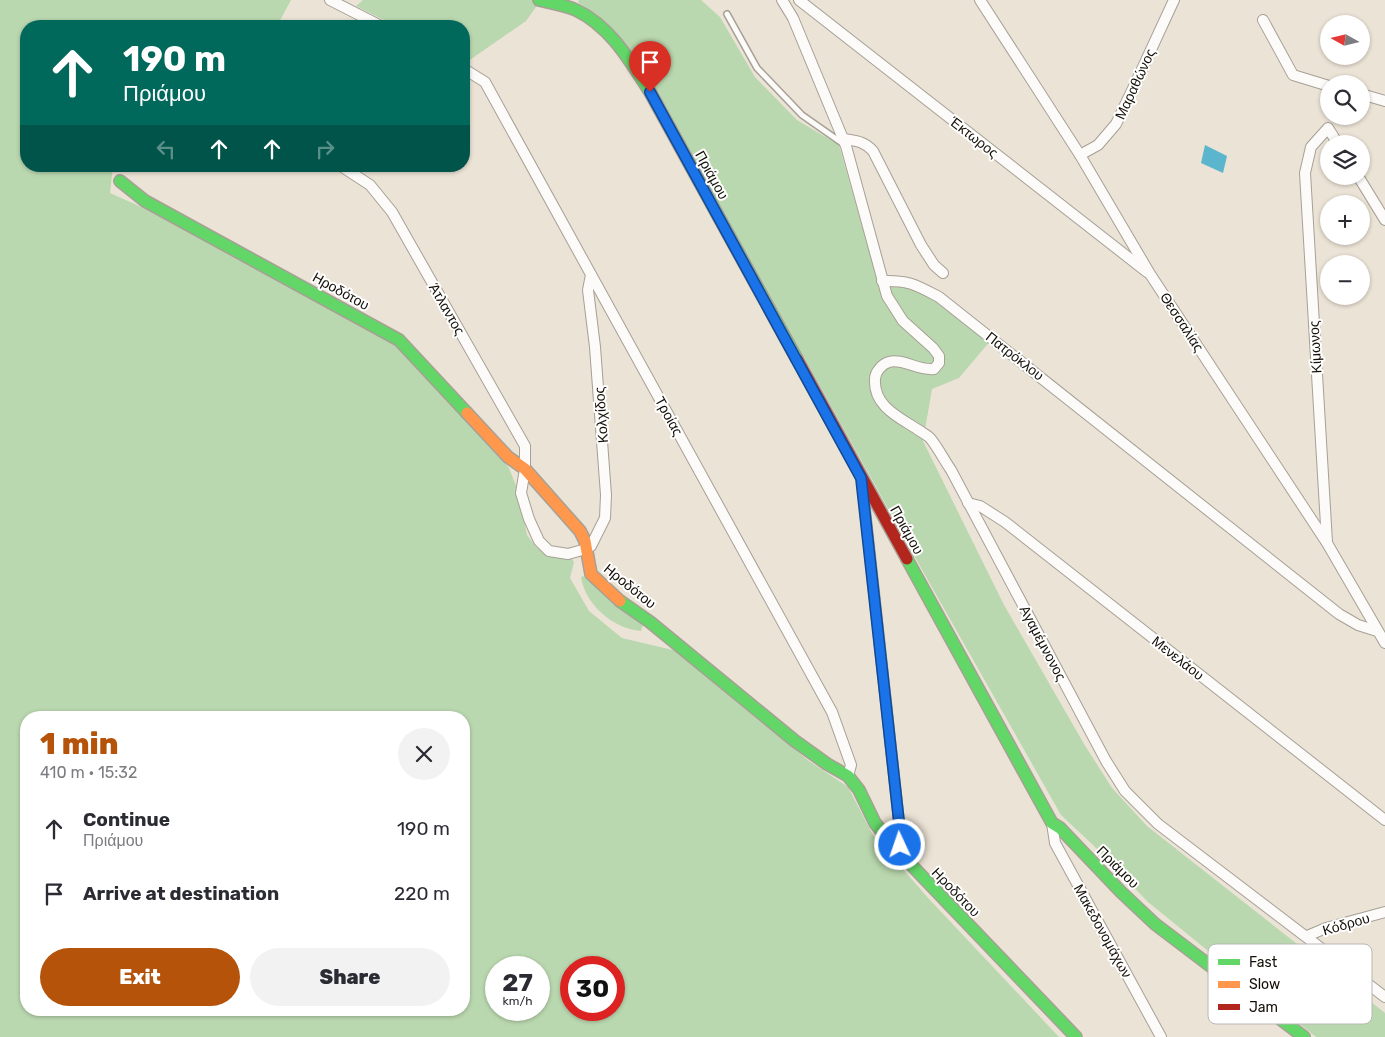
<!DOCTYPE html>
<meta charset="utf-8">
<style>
:root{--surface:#fff;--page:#f2f2f3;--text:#2b2b33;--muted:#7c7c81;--accent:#b45309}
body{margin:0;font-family:Rubik,sans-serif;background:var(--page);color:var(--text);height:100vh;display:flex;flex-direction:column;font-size:19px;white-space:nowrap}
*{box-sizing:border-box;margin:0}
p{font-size:16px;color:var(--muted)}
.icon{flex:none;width:28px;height:28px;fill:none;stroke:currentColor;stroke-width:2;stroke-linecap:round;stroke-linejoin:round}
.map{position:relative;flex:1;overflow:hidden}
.details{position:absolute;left:20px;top:711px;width:450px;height:305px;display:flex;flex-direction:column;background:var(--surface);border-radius:20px;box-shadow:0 1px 4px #0004}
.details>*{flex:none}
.guide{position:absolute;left:20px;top:20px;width:450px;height:152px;border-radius:20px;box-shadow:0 1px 4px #0004;background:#00695c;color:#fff;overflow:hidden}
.needle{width:32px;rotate:278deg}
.tools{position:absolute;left:1320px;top:15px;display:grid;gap:10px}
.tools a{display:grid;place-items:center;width:50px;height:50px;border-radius:50%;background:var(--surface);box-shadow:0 1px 4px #0004;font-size:25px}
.speed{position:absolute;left:485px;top:956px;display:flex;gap:10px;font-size:25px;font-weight:700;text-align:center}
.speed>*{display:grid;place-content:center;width:65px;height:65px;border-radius:50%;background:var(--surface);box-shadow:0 1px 4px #0004;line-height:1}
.speed small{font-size:12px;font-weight:400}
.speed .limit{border:8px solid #d22;background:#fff;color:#111}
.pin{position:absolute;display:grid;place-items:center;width:42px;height:42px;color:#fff;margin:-51px -21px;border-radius:50% 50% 50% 0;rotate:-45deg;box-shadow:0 0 5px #0007}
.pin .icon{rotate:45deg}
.me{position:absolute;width:55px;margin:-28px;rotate:357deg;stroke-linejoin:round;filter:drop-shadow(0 0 4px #0008)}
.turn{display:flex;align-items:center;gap:18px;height:105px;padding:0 20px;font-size:22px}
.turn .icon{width:65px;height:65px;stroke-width:2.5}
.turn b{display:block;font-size:35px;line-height:42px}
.lanes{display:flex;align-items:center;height:48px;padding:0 20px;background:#0003;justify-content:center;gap:25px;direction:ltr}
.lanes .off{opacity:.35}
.round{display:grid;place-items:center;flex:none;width:52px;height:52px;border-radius:26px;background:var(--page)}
.headline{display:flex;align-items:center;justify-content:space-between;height:85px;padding:0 20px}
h1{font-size:30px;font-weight:800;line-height:38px;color:var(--accent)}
.button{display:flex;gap:10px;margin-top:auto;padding:10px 20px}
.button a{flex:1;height:58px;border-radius:30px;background:var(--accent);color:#fff;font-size:20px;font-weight:800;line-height:58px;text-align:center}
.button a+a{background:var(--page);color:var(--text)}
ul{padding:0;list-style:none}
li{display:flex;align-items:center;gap:15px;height:65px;padding:0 20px}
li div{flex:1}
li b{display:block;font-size:19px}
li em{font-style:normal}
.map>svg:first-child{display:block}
.green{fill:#bad8af;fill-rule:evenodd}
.water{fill:#5bb6cd}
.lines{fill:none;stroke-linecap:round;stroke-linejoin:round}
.lane-casing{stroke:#a6a096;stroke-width:8}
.street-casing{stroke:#a6a096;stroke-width:12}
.fast-casing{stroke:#a6a096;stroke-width:14}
.slow-casing{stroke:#a6a096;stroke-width:14}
.jam-casing{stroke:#a6a096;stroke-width:14}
.lane{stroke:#fcfbf9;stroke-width:5}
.street{stroke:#fcfbf9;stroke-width:10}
.fast{stroke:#63d668;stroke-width:11}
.slow{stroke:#ff974d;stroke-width:11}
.jam{stroke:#b3261e;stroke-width:11}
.route-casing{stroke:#114b97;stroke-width:12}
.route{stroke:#1a73e8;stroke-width:9}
.labels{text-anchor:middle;stroke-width:4;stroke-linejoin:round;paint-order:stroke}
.street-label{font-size:14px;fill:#140f07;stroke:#fff}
.key{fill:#fff;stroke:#b8b7b5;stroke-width:1}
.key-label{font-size:14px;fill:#140f07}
</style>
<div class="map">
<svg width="1385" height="1037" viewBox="0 0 1385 1037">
<rect width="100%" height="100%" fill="#ebe3d5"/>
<g class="green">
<path d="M0,0H291L277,26H26V166H113L110,193L139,206L402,345L509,468L518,491L527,535L536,547L549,556L572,559L574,562L570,578L589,611L622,638L677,651L809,761L848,787L873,835L929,899L1059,1037H0ZM26,718H464V1010H26ZM496,968H539V1010H496ZM571,968H614V1010H571Z"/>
<polygon points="363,0 541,0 526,21 464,64 464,26 396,26 356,6"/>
<polygon points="579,0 701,0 720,17 755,77 797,120 839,145 880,290 896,285 918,290 991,340 959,378 932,389 923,441 1004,605 1084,744 1112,788 1147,826 1385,1013 1385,1037 1316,1037 1255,989 1148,902 1092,844 1061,815 925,575 649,77 611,27 578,2"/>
<path d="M584,576L644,622L641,631C614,629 585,605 581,577Z"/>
</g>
<polygon class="water" points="1205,145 1227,156 1223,173 1201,163"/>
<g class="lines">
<defs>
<polyline id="lane" points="727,14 757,68 802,115 842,143"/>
<g id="street">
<polyline points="330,0 381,26"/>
<path d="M782,0L793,18L846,146L887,296L903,321L933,348L939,356V363L934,369C919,371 902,358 889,362C882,364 875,372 875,379C873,407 901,418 920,431C923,433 927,435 930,438C937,446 944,460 951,470L1106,761L1125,791L1158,824L1385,997"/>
<polyline points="799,0 1147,272"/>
<polyline points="980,0 1080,155 1150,274 1327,543 1385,643"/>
<polyline points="1263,20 1293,75 1329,86"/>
<polyline points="464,69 485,82 832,712 851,765 848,776"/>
<polyline points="1361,94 1385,101"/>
<path d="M844,139C856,141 864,141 873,151L921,245L934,265L943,273"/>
<polyline points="1080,155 1098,145 1116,124 1137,80 1174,0"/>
<polyline points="341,166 370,185 392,212 525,446 525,469 521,493 529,519 539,541 549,551 568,554 586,549 591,546 605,518 606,495 595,347 588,290 591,275"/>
<polyline points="1358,176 1385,220"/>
<path d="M882,281C909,280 916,285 939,297L1339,614L1358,625L1377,631"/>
<polyline points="862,482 901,840 900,845 896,849"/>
<polyline points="968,503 980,506 1005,522 1385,820"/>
<polyline points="1327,542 1305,173 1311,147 1328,128 1338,144"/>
<polyline points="1052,823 1055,843 1161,1037"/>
<polyline points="1307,936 1326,928 1385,912"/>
</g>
<g id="fast">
<path d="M539,0C551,3 565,5 576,10C611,27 630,61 650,92L797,359"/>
<polyline points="120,181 145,201 399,340 467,413"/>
<polyline points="907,559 1052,823 1060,828 1121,892 1155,924 1304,1037"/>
<polyline points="620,601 650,622 795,741 827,764 848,776 859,790 875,823 896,849 1076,1037"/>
</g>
<polyline id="slow" points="467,413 508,457 525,469 580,531 585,541 591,574 620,601"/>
<polyline id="jam" points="797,359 907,559"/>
</defs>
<use href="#lane" class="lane-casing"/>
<use href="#street" class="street-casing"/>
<use href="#fast" class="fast-casing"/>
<use href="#slow" class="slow-casing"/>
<use href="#jam" class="jam-casing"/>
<use href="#lane" class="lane"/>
<use href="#street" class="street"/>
<use href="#fast" class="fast"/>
<use href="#slow" class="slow"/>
<use href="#jam" class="jam"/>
</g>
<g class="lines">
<defs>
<polyline id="route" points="650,92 861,478 901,840 900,845"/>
</defs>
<use href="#route" class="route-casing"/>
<use href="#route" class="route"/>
</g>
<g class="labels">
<g class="street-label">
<text transform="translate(1135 84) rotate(-65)" y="5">Μαραθώνος</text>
<text transform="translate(974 137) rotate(38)" y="5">Έκτωρος</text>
<text transform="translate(712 175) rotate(61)" y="5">Πριάμου</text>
<text transform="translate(341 291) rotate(29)" y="5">Ηροδότου</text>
<text transform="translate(447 309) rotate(60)" y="5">Άτλαντος</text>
<text transform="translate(1182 322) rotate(57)" y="5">Θεσσαλίας</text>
<text transform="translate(1315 347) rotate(-93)" y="5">Κίμωνος</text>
<text transform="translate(1015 356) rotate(38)" y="5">Πατρόκλου</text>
<text transform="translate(601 415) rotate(-94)" y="5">Κολχίδος</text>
<text transform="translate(669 416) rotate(61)" y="5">Τροίας</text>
<text transform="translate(907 530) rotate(61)" y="5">Πριάμου</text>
<text transform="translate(630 586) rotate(39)" y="5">Ηροδότου</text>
<text transform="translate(1043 643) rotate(62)" y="5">Αγαμέμνονος</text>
<text transform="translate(1178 658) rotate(38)" y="5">Μενελάου</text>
<text transform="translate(1118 867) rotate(45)" y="5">Πριάμου</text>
<text transform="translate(956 892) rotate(46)" y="5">Ηροδότου</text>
<text transform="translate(1346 924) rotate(-16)" y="5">Κόδρου</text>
<text transform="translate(1103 931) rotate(61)" y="5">Μακεδονομάχων</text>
</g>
</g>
<rect x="1208" y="944" width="164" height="80" rx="8" class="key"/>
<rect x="1218" y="959" width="22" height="6" fill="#63d668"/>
<rect x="1218" y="981" width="22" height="7" fill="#ff974d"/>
<rect x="1218" y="1004" width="22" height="6" fill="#b3261e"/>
<g class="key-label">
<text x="1249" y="967">Fast</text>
<text x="1249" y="989">Slow</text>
<text x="1249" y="1012">Jam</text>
</g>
</svg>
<div class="tools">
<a><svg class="needle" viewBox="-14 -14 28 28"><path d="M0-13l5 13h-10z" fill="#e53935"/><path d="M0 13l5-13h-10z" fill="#7c7c81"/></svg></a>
<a><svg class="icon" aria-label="search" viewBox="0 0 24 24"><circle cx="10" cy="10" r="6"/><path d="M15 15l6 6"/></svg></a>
<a><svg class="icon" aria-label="layers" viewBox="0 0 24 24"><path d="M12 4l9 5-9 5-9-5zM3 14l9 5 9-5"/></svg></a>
<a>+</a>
<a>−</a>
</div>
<div class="speed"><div>27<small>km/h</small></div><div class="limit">30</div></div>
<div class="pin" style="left:650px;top:92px;background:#d93025"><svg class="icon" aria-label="arrive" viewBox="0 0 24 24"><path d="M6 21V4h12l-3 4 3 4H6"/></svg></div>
<svg class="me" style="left:900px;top:845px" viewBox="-20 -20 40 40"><circle r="17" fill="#1a73e8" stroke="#fff" stroke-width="3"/><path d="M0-11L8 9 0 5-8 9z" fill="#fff"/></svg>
<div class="guide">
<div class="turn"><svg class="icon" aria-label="ahead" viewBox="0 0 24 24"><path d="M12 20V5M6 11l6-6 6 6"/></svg><div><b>190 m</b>Πριάμου</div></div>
<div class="lanes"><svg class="icon off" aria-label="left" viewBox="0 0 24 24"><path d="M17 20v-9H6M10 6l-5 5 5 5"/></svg><svg class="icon" aria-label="ahead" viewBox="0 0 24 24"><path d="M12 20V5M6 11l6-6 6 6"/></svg><svg class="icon" aria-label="ahead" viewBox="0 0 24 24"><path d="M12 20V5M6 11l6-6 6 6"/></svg><svg class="icon off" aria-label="right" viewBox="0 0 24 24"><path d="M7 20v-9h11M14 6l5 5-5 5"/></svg></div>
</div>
<section class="details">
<div class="headline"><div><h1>1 min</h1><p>410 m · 15:32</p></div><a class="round"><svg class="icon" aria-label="close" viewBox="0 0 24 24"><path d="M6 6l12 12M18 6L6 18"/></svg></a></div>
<ul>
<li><svg class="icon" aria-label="ahead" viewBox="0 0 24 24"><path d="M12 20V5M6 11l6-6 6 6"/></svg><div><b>Continue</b><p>Πριάμου</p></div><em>190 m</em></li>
<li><svg class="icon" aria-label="arrive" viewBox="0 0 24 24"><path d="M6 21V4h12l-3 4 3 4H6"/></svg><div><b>Arrive at destination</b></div><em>220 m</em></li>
</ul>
<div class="button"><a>Exit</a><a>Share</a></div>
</section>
</div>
